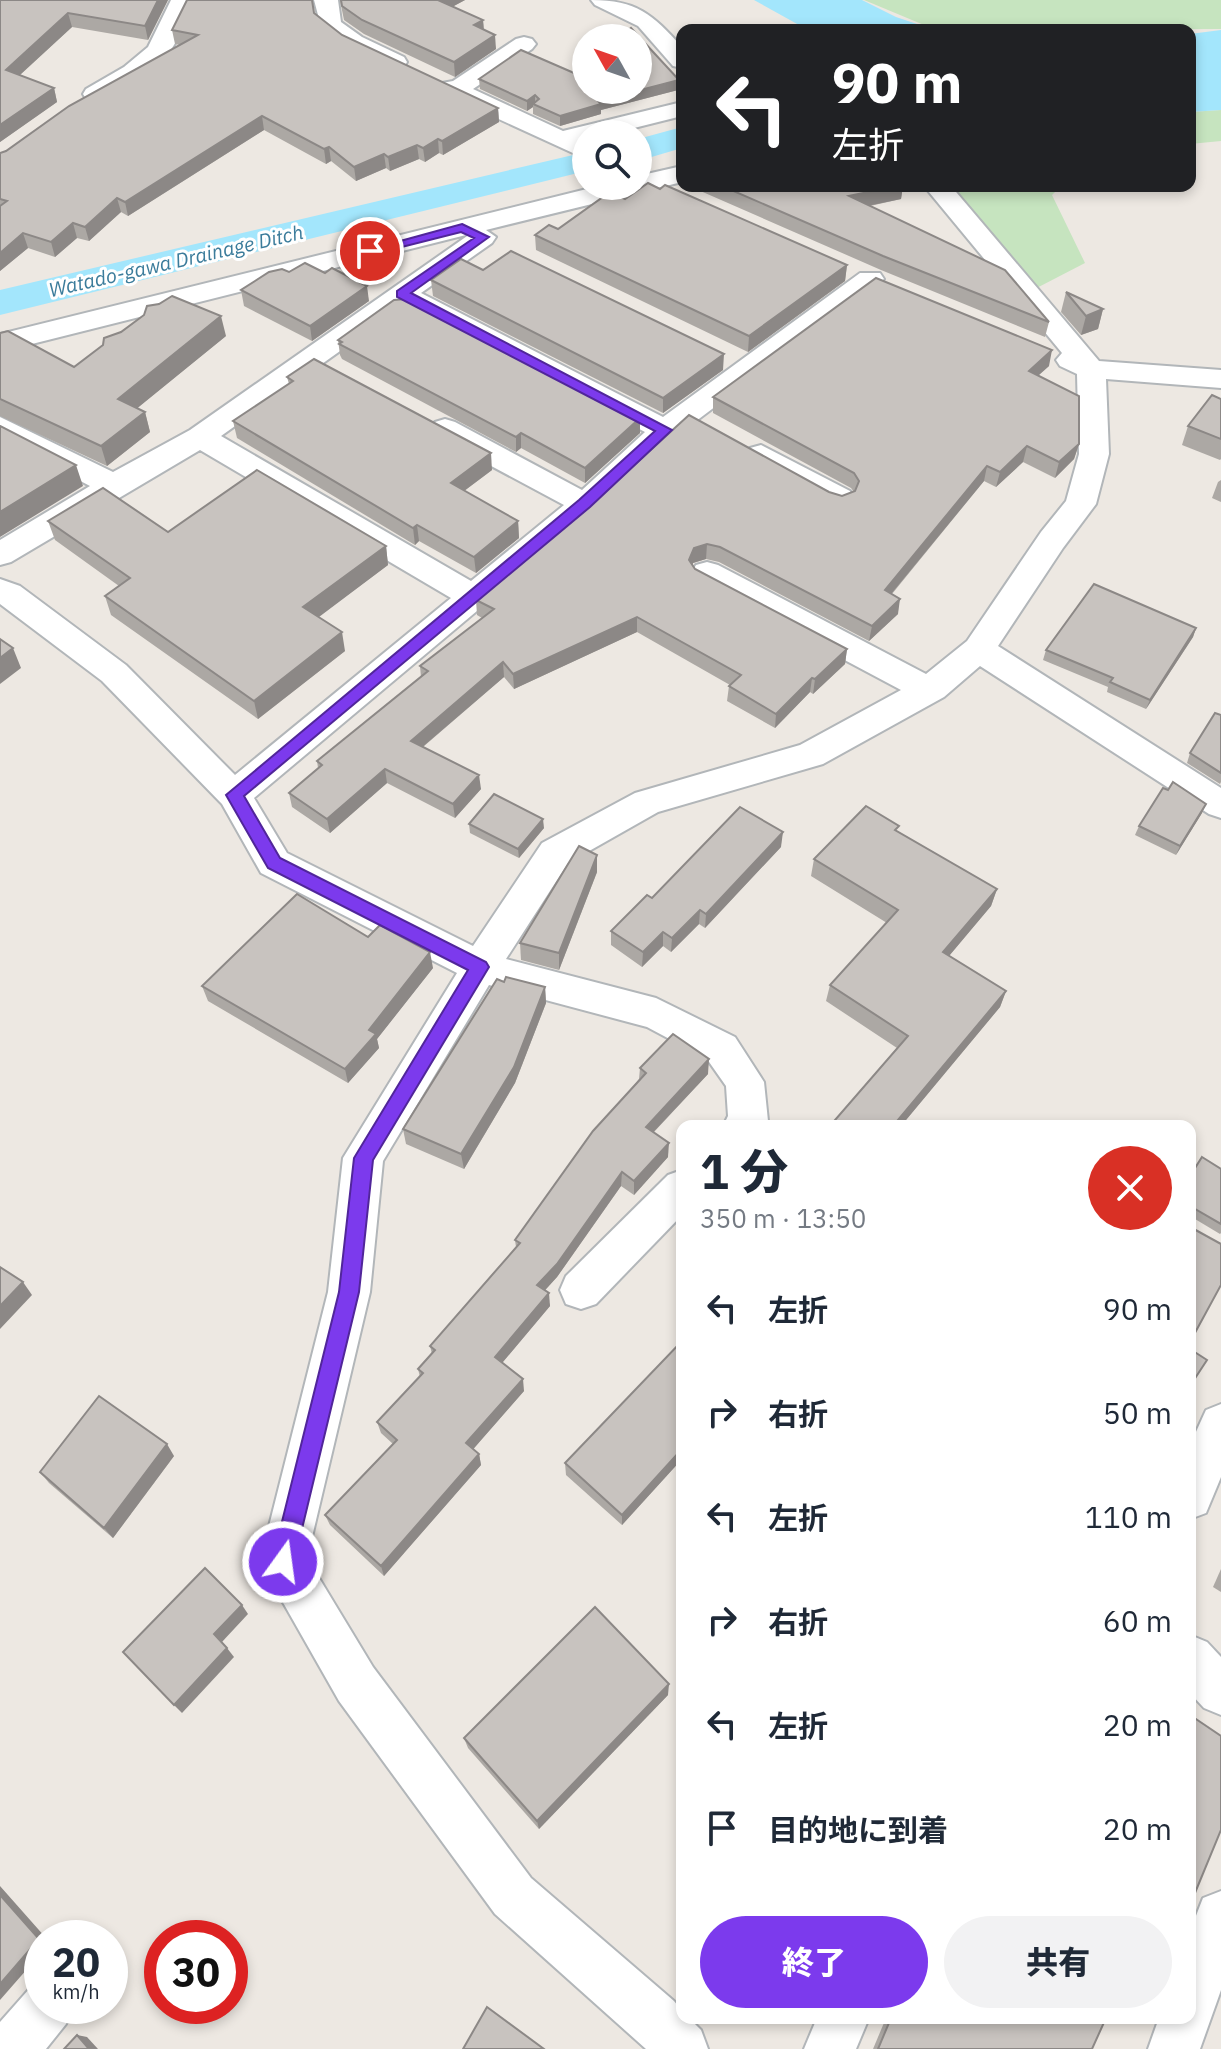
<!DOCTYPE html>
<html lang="ja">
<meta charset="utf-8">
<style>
:root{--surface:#fff;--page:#f2f2f3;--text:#1f2937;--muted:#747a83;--accent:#7c3aed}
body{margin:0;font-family:"IBM Plex Sans","Noto Sans JP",sans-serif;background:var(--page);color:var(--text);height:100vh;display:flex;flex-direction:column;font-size:30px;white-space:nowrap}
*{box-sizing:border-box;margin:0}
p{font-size:26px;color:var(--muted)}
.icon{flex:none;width:44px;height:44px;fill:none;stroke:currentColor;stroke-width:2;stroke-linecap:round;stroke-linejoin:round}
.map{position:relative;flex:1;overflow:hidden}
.details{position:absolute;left:676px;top:1120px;width:520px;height:904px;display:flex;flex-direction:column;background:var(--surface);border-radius:16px;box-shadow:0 4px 12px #0003}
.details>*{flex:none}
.top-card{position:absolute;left:676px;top:24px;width:520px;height:168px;border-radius:16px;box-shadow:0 4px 12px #0003;background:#202124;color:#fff;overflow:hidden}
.needle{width:52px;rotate:310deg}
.tools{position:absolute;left:572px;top:24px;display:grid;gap:16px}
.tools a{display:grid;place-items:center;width:80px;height:80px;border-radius:50%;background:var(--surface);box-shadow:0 4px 12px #0003;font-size:40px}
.speed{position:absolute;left:24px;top:1920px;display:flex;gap:16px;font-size:40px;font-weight:700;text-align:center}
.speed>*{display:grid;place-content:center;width:104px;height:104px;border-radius:50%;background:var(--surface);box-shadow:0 4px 12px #0003;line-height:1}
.speed small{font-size:20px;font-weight:400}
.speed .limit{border:12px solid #d22;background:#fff;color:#111}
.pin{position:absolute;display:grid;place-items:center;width:68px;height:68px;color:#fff;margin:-34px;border:4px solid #fff;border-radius:50%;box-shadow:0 2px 8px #0007}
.me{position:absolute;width:88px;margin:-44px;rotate:14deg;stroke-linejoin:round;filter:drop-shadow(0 0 6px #0008)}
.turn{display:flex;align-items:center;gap:28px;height:168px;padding:0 24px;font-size:36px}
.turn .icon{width:104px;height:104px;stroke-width:2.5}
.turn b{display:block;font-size:56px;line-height:68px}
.round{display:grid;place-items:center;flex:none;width:84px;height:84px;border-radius:42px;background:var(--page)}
.head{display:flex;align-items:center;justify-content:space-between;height:136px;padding:0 24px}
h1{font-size:48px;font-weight:800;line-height:60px}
.action{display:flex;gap:16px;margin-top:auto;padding:16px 24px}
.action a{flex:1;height:92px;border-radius:48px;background:var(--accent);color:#fff;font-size:32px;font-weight:800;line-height:92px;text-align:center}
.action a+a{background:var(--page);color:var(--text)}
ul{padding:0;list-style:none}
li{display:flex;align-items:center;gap:24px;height:104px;padding:0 24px}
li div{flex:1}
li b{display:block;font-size:30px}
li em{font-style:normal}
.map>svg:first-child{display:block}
.green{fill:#c6e4bf}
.water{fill:#a3e6fc}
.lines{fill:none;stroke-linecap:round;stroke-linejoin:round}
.minor-casing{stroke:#b2b6b9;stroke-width:4}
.minor{fill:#fff;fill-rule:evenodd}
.wall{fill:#aca8a4}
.shaded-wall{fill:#8c8886}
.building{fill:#c8c3bf;stroke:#8c8886;stroke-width:2}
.route{fill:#7c3aed;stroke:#51269a;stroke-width:2}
.labels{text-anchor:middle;stroke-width:6;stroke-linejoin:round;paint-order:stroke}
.far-water-label{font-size:20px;font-style:italic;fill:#3b7c9b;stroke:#fff}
</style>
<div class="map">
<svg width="1221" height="2049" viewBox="0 0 1221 2049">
<rect width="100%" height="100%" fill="#ede8e2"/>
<g class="green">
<polygon points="864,0 1221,0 1221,29 936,30"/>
<polygon points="1221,110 1221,141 1190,144 1190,112"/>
<polygon points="937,186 1061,186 1052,195 1085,263 1027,293"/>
</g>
<g class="water">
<polygon points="754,0 862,0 896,17 935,30 808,30"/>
<polygon points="1221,30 1221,110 1190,112 1190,34"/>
<polygon points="682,127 682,148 638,161 638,139"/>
<polygon points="586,152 586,171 0,315 0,290"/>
</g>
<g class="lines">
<defs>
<g id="minor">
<path d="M171,0H195C186,17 179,42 166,56C152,72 108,105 86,99L83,94L86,89L124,67L148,47Z"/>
<path d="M314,0H338L341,22L362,37L404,57L407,62L404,67C380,73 341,44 322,30Z"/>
<path d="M591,0C637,0 652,14 682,47V68L673,66L638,26L595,5Z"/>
<polygon points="524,37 532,39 536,44 532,49 473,89 563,131 682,102 682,116 610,134 586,134 586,159 442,93 439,88 442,83 453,81 516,39"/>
<path d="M682,166V182L486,230L496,237L492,243L421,293L663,417L860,273H880L884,279L675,437L596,511L254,798L287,853L473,946L542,843L635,793L800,745L901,690L696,581L691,573L696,565L707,562L718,565L926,674L967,641L1041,532L1066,501L1079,454L1077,374L1060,366L1056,360L1062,353L924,186H951L1099,361L1221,370V388L1106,379L1109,454L1096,504L1063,548L998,646L1221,788V818L1209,814L980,666L944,697L823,764L658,812L568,863L506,959L656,998L735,1037L764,1082L768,1121L765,1126H723L728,1116L726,1086L707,1059L647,1027L489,985L383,1161L370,1292L307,1558L373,1667L531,1878L674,2001L682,2011V2018H689L701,2030L708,2049H646L495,1914L339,1701L260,1562L328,1292L343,1158L457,973L261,873L222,804L102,681L0,604V579L20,586L126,665L235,775L451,598L200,450L11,562L0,565V540L90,486L0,439V417L113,472L190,430L470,234L0,352V334L599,186H638V176ZM403,306L645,432L582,490L455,422L445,419L435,422L430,429L435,436L564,505L471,581L221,436Z"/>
<polygon points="761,445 850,491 854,498 850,505 839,508 828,505 750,462 746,455 750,448"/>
<polygon points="682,1170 682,1215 596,1304 581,1309 566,1304 560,1290 566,1276 668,1175"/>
<polygon points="1221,1404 1221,1477 1206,1513 1190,1519 1190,1445 1206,1410"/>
<polygon points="1190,1635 1207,1642 1221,1657 1221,1715 1204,1708 1190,1693"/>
<polygon points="1221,1891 1221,1990 1200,2049 1148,2049 1159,2018 1190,2018 1190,1931 1203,1898"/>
<polygon points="42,1982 42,2006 74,2006 66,2024 46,2049 0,2049 0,2022 30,1988"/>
<polygon points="817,2018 869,2018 856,2049 804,2049"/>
</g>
</defs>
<use href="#minor" class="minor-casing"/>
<use href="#minor" class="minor"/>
</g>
<g class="wall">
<polygon points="0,0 168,0 148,40 72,27 20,75 54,88 57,102 0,142"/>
<polygon points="340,0 465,0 452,7 483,20 484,30 496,49 455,77 364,34 344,20"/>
<polygon points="314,13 342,35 498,108 499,122 443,155 439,153 425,162 419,159 390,171 386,168 356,181 331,161 326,164 264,130 128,216 121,212 89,241 77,238 55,257 28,248 0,271 0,153 6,151 180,45 175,44 172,30"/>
<polygon points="574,73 679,80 678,90 601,110 601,114 560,126 533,114 533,107 527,111 480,89 479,79"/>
<polygon points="689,186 903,186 901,199 870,206 1049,322 1045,337 881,270"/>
<polygon points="660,189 847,265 845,281 748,352 536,250 535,235 558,229 625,199"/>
<polygon points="483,270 723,370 663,413 433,296 431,280"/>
<polygon points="289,272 369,301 312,341 244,306 241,290"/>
<polygon points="1066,292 1103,309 1098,329 1081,335 1061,312"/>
<polygon points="0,333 74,367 226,336 137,408 145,412 150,432 107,466 0,416"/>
<polygon points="338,340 640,433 585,483 521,448 516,452 342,359 340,355"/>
<polygon points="1049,366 1038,376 1079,444 1074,459 1055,478 1023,462 996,487 984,481 892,594 898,614 869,641 719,562 706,559 693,563 693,565 695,569 847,649 845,664 813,694 810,692 775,728 727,701 729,686 730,685 637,632 514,689 504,677 423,747 481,789 455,818 387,783 330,833 292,807 289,793 318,768 317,761 421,677 420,666 482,618 477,615 476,600 829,492 842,496 854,492 851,488 713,413 713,397"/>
<polygon points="287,377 492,470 464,491 518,521 519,538 476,573 419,541 415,545 237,438 233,421 289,384"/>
<polygon points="1221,399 1221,459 1220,460 1182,445 1188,426"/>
<polygon points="1221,480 1221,502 1212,498 1218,482"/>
<polygon points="48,521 168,532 386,546 388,565 318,617 345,651 258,719 111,615 105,596 119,586 55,540"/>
<polygon points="1196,628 1193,637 1146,709 1107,692 1108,687 1043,660 1046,650"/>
<polygon points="1221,715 1221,782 1220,784 1187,763 1190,753"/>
<polygon points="1202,813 1176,855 1135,835 1139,826"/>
<polygon points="469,824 544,828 519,858 470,833"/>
<polygon points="897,831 997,889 991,906 949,956 1006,991 1000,1007 901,1126 834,1126 835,1120 897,1048 826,1001 830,985 887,923 811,876 814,859"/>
<polygon points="781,847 705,928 699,924 671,952 663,946 642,967 611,945 611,931 652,898"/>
<polygon points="597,855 597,872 559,970 521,960 520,943"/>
<polygon points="368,937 433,968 377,1039 379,1048 348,1083 208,1001 202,986"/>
<polygon points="504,982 545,987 546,1003 515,1083 464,1169 406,1144 403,1129"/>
<polygon points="640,1068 708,1074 654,1132 668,1157 634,1195 621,1186 557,1277 545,1290 550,1306 502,1363 524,1391 473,1449 479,1454 481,1465 384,1576 330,1525 325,1515 393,1444 381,1433 377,1422 420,1377 418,1369 432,1354 430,1346 516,1247 515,1240 639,1079"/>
<polygon points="1221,1169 1221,1233 1220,1234 1190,1216 1190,1176"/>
<polygon points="682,1341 682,1459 622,1525 566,1475 565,1463"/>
<polygon points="174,1456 113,1538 49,1483 40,1472"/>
<polygon points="1221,1569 1221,1592 1213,1587"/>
<polygon points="668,1695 539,1829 468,1748 464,1738"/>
<polygon points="886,2018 1106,2018 1092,2049 873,2049"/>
</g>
<g class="shaded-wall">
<polygon points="158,0 168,0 148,40 145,26"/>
<polygon points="437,0 465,0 439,14"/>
<polygon points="68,13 72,27 10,84 6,70"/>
<polygon points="483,20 484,34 474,25"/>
<polygon points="495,35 496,49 455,77 454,62"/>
<polygon points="679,80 678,90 601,110 601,114 560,126 560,116 598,101"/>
<polygon points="54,88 57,102 0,142 0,125"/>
<polygon points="535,95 535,105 533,104 533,107 527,111 527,101"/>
<polygon points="498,108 499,122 443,155 442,141"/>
<polygon points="262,116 264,130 128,216 125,202"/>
<polygon points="438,139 439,153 425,162 423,148"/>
<polygon points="417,145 419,159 390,171 388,157"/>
<polygon points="329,147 331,161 326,164 324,149"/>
<polygon points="384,154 386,168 356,181 354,167"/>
<polygon points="898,186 903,186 901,199 848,210 849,196"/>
<polygon points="117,198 121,212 89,241 85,227"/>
<polygon points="73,223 77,238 55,257 51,242"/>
<polygon points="23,233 28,248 0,271 0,253"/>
<polygon points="847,265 845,281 748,352 749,336"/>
<polygon points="367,286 369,301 312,341 310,326"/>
<polygon points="1103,309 1098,329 1081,335 1086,316"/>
<polygon points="221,316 226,336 124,419 118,399"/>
<polygon points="1052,350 1049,366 1025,387 1029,371"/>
<polygon points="724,354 723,370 663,413 663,398"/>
<polygon points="145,412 150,432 107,466 101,446"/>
<polygon points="640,418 640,433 585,483 585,468"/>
<polygon points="521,433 521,448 516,452 516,437"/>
<polygon points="1079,444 1074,459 1055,478 1059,462"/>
<polygon points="1027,446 1023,462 996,487 1000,472"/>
<polygon points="491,453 492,470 452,500 451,483"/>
<polygon points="76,465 83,486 0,537 0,512"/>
<polygon points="987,466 984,481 882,605 885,590"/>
<polygon points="518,521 519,538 476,573 474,557"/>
<polygon points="417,525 419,541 415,545 413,528"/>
<polygon points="707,544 706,559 693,563 688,575 689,560 694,548"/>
<polygon points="386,546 388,565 307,626 303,607"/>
<polygon points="900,599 898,614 869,641 872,626"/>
<polygon points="637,617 637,632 514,689 513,674"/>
<polygon points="1196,628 1193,637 1146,709 1150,700"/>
<polygon points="342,632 345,651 258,719 254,701"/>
<polygon points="13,648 21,668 0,684 0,658"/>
<polygon points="847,649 845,664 813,694 815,679"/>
<polygon points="503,662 504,677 413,755 411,741"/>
<polygon points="812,678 810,692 775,728 776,714"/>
<polygon points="385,769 387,783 330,833 327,819"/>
<polygon points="479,775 481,789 455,818 453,804"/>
<polygon points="1206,804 1202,813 1176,855 1180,846"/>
<polygon points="543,819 544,828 519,858 518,849"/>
<polygon points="783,832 781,847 705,928 706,914"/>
<polygon points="597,855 597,872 559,970 559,953"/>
<polygon points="997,889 991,906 938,969 943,952"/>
<polygon points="700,910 699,924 671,952 672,938"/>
<polygon points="663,932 663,946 642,967 643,952"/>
<polygon points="430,952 433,968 377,1039 379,1048 348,1083 345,1069 369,1030"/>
<polygon points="545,987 546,1003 515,1083 464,1169 461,1154"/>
<polygon points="1006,991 1000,1007 901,1126 893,1126"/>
<polygon points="709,1059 708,1074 645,1141 646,1127"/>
<polygon points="669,1143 668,1157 634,1195 634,1181"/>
<polygon points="622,1172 621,1186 557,1277 538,1298 537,1285"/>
<polygon points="23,1282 32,1295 0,1329 0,1306"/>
<polygon points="549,1293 550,1306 497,1369 495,1357"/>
<polygon points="523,1379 524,1391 469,1454 466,1443"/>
<polygon points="167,1444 174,1456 113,1538 104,1528"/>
<polygon points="682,1449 682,1459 622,1525 622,1515"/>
<polygon points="479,1454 481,1465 384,1576 381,1566"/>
<polygon points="242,1605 248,1614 221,1643 214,1634"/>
<polygon points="227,1648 234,1657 182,1713 174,1705"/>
<polygon points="669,1684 668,1695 539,1829 537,1821"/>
<polygon points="0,1886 46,1938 42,1938 42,1952 0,2000"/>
<polygon points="77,2035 87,2037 98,2049 89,2049"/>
</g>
<g class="building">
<polygon points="0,0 158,0 145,26 68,13 6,70 54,88 0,125"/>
<polygon points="187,0 312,0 314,13 342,35 498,108 442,141 438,139 423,148 417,145 388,157 384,154 354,167 329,147 324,149 262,116 125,202 117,198 85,227 73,223 51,242 23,233 0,253 0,206 7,201 0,199 0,153 6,151 69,106 198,35 172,30"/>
<polygon points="341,0 438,0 483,20 474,25 495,35 454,62 362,20 342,6"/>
<polygon points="631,28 679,80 598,101 601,104 560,116 533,104 539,99 535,95 527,101 479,79 521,50 574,73 586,63 586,90 638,90 638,38 619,38"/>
<polygon points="648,183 660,189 665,185 847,265 749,336 535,235 549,225 558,229 610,192 625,199"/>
<polygon points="722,186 898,186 849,196 1005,270 1049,322 883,256"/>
<polygon points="511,251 724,354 663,398 431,280 461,259 483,270"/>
<polygon points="305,263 325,273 332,268 367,286 310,326 241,290 269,272 282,269 289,272"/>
<polygon points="876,278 1052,350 1029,371 1079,396 1079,444 1059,462 1027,446 1000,472 987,466 885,590 900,599 872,626 720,547 707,544 694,548 689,560 695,569 847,649 815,679 812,678 776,714 729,686 741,675 637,617 513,674 503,662 411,741 479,775 453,804 385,769 327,819 289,793 322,765 317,761 428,671 420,666 494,609 476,600 598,498 689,415 829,492 842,496 855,491 859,481 854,473 713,397"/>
<polygon points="1066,292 1103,309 1086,316"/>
<polygon points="172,296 221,316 118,399 145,412 101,446 0,399 0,333 8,331 74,367 103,345 104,338 121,332 144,315 147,306 159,304"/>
<polygon points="406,299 640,418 585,468 521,433 516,437 339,344 342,342 338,340 394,300"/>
<polygon points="314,359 491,453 451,483 518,521 474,557 417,525 413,528 233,421 293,381 287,377"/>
<polygon points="1212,395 1221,399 1221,439 1188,426"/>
<polygon points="0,426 76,465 0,512"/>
<polygon points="257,470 386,546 303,607 342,632 254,701 105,596 130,578 48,521 103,488 168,532"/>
<polygon points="1094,584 1196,628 1150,700 1110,682 1113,678 1046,650"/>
<polygon points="0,639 13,648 0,658"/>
<polygon points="1215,713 1221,715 1221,773 1190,753"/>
<polygon points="1173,782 1206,804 1180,846 1139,826 1163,788 1168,790"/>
<polygon points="494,794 543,819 518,849 469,824"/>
<polygon points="866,806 899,826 895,830 997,889 943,952 1006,991 893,1126 845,1126 835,1120 908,1036 830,985 898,910 814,859"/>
<polygon points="740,807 783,832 706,914 700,910 672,938 663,932 643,952 611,931 647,895 652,898"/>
<polygon points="579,846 597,855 559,953 520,943"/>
<polygon points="297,894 368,937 380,925 430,952 369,1030 376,1034 345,1069 202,986"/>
<polygon points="506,977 545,987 514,1067 461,1154 403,1129 497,979 504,982"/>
<polygon points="673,1034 709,1059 646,1127 669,1143 634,1181 622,1172 557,1264 537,1285 549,1293 495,1357 523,1379 466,1443 479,1454 381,1566 325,1515 397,1440 377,1422 423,1373 418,1369 435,1350 430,1346 520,1243 515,1240 593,1131 646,1073 640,1068"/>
<polygon points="1202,1157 1221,1169 1221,1224 1190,1206 1190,1176"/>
<polygon points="1192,1228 1221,1244 1221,1285 1190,1342 1190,1231"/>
<polygon points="0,1267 23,1282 0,1306"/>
<polygon points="682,1341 682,1449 622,1515 565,1463"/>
<polygon points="1190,1349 1207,1360 1190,1386"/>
<polygon points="99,1396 167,1444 104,1528 40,1472"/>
<polygon points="205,1568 242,1605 214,1634 227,1648 174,1705 123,1652"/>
<polygon points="595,1607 669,1684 537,1821 464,1738"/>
<polygon points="1190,1715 1221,1736 1221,1830 1190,1905"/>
<polygon points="0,1895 39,1939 0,1984"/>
<polygon points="487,2007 544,2049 463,2049"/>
<polygon points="891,2018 1106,2018 1092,2049 878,2049"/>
<polygon points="77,2035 89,2049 64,2049"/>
</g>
<polygon class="route" points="462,224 489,237 411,293 672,430 590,507 244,796 280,858 486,962 489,967 373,1160 359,1292 294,1562 291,1570 283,1573 275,1570 272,1562 339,1292 354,1158 468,970 268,868 226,795 579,500 655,431 397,297 397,291 474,238 461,232 370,255 364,251"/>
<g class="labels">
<g class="far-water-label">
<text transform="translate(176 261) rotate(-13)" y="7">Watado-gawa Drainage Ditch</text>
</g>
</g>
</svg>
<div class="tools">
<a><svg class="needle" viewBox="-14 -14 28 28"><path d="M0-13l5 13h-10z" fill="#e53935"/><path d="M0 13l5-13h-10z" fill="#747a83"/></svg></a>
<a><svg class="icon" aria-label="search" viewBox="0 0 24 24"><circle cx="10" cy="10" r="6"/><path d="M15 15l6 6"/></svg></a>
</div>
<div class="speed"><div>20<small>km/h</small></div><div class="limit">30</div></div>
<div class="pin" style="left:370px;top:251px;background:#d93025"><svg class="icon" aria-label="arrive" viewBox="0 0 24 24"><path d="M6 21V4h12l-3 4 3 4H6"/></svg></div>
<svg class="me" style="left:283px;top:1562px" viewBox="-20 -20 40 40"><circle r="17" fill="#7c3aed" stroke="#fff" stroke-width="3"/><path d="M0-11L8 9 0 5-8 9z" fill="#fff"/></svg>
<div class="top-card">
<div class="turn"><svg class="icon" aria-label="left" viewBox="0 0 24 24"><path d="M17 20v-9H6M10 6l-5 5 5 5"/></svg><div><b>90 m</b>左折</div></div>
</div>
<section class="details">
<div class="head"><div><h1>1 分</h1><p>350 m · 13:50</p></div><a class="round" style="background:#d93025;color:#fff"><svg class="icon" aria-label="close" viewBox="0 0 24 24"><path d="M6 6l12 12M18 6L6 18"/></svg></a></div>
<ul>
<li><svg class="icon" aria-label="left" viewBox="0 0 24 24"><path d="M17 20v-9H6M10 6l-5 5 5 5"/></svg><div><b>左折</b></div><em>90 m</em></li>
<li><svg class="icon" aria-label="right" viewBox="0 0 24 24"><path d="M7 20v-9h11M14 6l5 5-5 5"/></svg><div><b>右折</b></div><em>50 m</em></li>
<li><svg class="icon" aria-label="left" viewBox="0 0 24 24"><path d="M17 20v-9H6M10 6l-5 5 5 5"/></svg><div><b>左折</b></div><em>110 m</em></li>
<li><svg class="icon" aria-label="right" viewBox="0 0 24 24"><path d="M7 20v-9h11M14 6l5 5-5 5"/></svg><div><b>右折</b></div><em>60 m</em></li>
<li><svg class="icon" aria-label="left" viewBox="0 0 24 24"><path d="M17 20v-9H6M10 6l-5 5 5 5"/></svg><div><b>左折</b></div><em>20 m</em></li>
<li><svg class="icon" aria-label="arrive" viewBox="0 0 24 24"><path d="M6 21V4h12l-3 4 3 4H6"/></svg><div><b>目的地に到着</b></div><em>20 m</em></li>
</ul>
<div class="action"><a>終了</a><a>共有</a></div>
</section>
</div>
